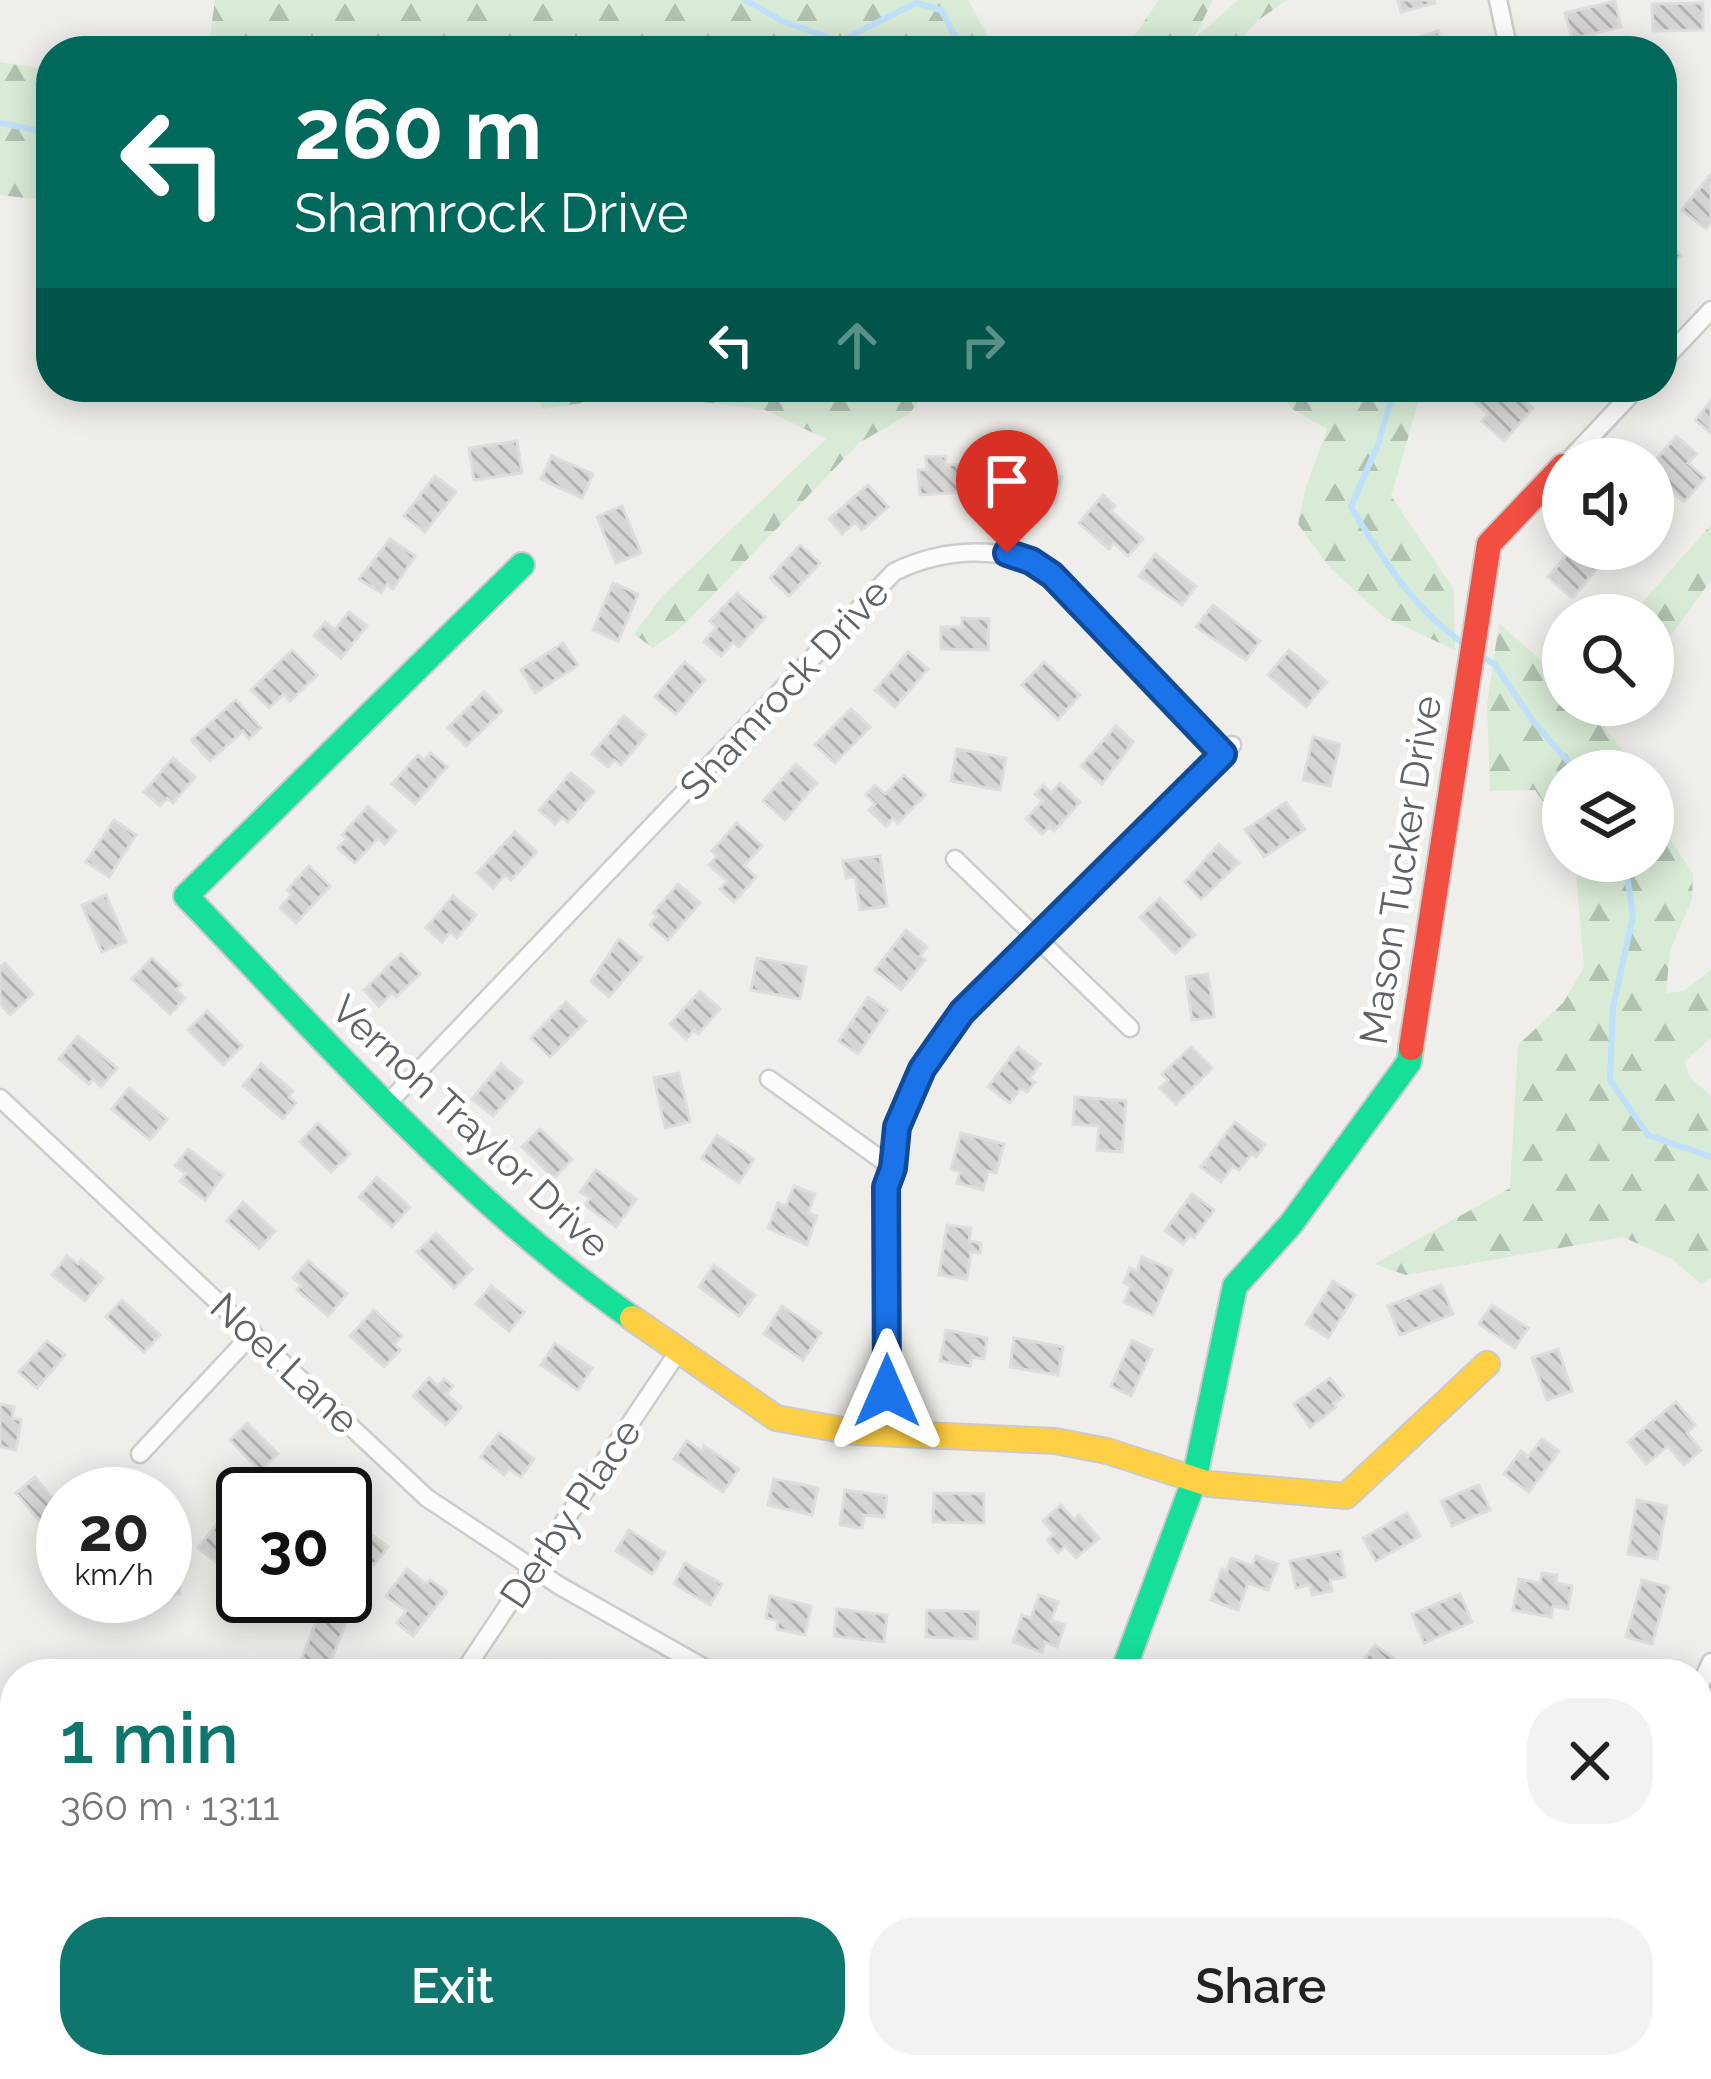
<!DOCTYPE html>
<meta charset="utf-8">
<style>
:root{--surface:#fff;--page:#f2f2f2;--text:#222;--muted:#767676;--accent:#0f766e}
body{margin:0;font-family:Raleway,sans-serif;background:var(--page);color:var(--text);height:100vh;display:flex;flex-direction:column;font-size:45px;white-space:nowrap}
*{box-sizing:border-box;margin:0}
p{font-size:39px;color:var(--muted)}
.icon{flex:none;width:66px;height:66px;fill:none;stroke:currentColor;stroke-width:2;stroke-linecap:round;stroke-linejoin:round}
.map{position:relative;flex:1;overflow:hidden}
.sheet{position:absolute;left:0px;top:1659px;width:1713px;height:420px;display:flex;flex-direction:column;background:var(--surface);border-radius:48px 48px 0 0;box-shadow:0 6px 30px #0003}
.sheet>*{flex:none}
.hud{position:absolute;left:36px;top:36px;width:1641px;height:366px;border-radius:48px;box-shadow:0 6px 30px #0003;background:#00695c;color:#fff;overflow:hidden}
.controls{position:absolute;left:1542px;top:438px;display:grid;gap:24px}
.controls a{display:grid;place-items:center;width:132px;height:132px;border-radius:50%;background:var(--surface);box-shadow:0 6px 30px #0003;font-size:60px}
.speed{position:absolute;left:36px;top:1467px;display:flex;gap:24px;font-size:60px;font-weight:700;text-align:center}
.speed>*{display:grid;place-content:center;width:156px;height:156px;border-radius:50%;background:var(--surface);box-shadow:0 6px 30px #0003;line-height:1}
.speed small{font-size:30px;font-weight:400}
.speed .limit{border:6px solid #111;border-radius:18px;background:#fff;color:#111}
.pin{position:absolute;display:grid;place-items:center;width:102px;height:102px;color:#fff;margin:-123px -51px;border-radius:50% 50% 50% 0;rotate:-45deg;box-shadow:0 0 12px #0007}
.pin .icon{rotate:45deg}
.me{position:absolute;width:132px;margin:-66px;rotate:0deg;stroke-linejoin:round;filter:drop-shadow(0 0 9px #0008)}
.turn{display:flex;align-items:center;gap:42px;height:252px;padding:0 60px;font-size:54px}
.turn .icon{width:156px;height:156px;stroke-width:2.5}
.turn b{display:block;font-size:84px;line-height:102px}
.lanes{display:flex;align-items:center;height:114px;padding:0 60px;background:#0003;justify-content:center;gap:60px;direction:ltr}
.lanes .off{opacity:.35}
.round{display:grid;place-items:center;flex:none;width:126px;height:126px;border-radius:48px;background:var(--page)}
.summary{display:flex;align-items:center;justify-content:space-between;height:204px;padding:0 60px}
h1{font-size:72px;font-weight:600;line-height:90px;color:var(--accent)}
.primary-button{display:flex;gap:24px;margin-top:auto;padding:24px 60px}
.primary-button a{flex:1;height:138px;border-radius:48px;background:var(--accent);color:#fff;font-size:48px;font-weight:600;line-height:138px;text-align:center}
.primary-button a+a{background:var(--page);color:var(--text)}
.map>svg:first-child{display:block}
.forest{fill:url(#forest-firs)}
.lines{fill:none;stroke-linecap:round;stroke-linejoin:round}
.stream{stroke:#bfe0f9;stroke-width:6}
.building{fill:url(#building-back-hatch);stroke:#deddd9;stroke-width:3}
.street-casing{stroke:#cbcccc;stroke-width:21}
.fast-casing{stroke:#cacacb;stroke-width:28}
.slow-casing{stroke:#cacacb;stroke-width:28}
.jam-casing{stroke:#cacacb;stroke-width:28}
.street{stroke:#fdfcfc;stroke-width:16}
.fast{stroke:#16e098;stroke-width:24}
.slow{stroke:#ffcf43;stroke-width:24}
.jam{stroke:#f24e42;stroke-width:24}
.route-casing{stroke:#114b97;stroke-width:30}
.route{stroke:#1a73e8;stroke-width:21}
.labels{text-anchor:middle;stroke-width:10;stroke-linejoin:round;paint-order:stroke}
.street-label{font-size:39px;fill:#5f6368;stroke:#fff}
</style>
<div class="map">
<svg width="1711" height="2079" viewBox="0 0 1711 2079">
<defs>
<pattern id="forest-firs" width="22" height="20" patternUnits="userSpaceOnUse" patternTransform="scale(3)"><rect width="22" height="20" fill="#d8ebd6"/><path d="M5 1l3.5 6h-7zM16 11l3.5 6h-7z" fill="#b2c2b1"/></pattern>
<pattern id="building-back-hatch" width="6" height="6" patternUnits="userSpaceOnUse" patternTransform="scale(3)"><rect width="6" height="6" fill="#d6d5d3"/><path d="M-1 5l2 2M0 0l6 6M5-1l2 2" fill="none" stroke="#b1b0af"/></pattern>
</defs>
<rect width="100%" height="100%" fill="#efeeea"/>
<g class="forest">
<polygon points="215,0 968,0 996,51 208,51"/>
<polygon points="1159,0 1213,0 1193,40 1238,0 1287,0 1257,21 1229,51 1124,51"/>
<polygon points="0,62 51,70 51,201 0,195"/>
<polygon points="531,387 930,387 909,414 859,443 683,626 653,648 634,634 664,594 826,439 765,410 639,394 543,409"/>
<polygon points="1274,387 1423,387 1391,496 1454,590 1455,650 1384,617 1330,568 1298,524 1305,490 1327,429 1292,409"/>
<polygon points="1711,525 1711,580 1662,648 1653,654 1653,615 1631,615"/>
<polygon points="1499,623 1563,680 1563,705 1609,705 1600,721 1637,771 1563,771 1563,831 1535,790 1490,791 1487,705"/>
<polygon points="1653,802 1666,833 1693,874 1692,899 1670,951 1666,993 1684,991 1711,970 1711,1038 1684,1062 1690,1077 1711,1096 1711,1278 1701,1284 1672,1259 1623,1237 1406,1275 1374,1264 1510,1188 1518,1045 1563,1003 1584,968 1575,861 1653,861"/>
<polygon points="342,2064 590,2064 609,2079 337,2079"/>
</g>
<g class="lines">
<g class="stream">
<polyline points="746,0 784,22 840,41 916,3 941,10 963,51"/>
<polyline points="0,123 51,133"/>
<polyline points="788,387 811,394 822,387"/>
<path d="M1395,387L1378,444L1351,507C1383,560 1413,608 1464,644"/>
<polyline points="1480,655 1495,665 1533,721 1576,771"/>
<polyline points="1625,861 1633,916 1613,1007 1610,1080 1648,1135 1711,1157"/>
</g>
</g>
<g class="building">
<polygon points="1398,0 1434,0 1435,3 1401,12"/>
<polygon points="1615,1 1621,27 1572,39 1565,13"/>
<polygon points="1703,3 1703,30 1653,31 1652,4"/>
<polygon points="1438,31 1444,51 1408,51 1405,42"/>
<polygon points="1711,174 1711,223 1706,229 1682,210"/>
<polygon points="1662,235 1681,256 1662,272"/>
<polygon points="1499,387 1509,387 1533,408 1504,441 1482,421 1488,414 1472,400 1481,389 1490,397"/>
<polygon points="1711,401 1711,433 1695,420"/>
<polygon points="1676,436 1697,454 1688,463 1705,478 1684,502 1653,475 1653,463"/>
<polygon points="517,441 522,473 474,480 469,448"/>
<polygon points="552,456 593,474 582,498 541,479"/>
<polygon points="946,456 946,465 963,464 965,492 920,495 918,470 927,470 926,457"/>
<polygon points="1020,466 1062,477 1055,504 1012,492"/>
<polygon points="435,476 456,492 425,532 404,516"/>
<polygon points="868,485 888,507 862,530 855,522 842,534 829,519"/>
<polygon points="1103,495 1115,506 1111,511 1143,539 1128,556 1114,543 1109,549 1079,523"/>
<polygon points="622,506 641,553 616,563 597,517"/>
<polygon points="390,539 415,556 393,589 387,584 381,593 359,579"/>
<polygon points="800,545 820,563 789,596 770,578"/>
<polygon points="1572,549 1594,549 1605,559 1572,598 1548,577"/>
<polygon points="1155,554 1196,586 1182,605 1139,576"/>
<polygon points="613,583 638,594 618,641 593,630"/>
<polygon points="737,593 765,617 739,647 733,642 721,656 704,642 717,627 710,621"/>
<polygon points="1213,605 1260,641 1246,660 1196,627"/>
<polygon points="349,612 367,626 341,658 314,636 325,622 335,630"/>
<polygon points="962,618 989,619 988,650 941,649 941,627 962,627"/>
<polygon points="563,643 578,665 535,693 521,670"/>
<polygon points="292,650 317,675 290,701 284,694 269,708 251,690"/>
<polygon points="1289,650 1327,682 1306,707 1268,675"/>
<polygon points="908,652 928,669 895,707 875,690"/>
<polygon points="685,662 705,680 676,714 655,697"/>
<polygon points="1044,662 1080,695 1058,719 1022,685"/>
<polygon points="484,692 502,711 466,746 448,728"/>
<polygon points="236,700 261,728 249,739 243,731 210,761 191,740"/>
<polygon points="851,709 870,727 835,763 815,745"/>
<polygon points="624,716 646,735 621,765 614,760 608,767 592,754"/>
<polygon points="1116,726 1133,742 1102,784 1081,766"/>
<polygon points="1313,737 1340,744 1330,786 1303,780"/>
<polygon points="957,749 1006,758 1000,790 951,781"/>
<polygon points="431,753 447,767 415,804 392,784 418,755 424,760"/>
<polygon points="173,758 195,777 173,803 167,798 160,806 144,792"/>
<polygon points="796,764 817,783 785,820 763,801"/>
<polygon points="571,773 594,792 568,822 562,817 555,824 539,810"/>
<polygon points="904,775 925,795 898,823 893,818 886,826 869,810 875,804 866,795 875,785 885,794"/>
<polygon points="1060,783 1080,802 1054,831 1049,827 1042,834 1026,819 1043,801 1035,794 1043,785 1051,793"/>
<polygon points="1286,802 1305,829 1264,857 1245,830"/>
<polygon points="368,806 396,831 385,844 378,838 355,863 338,848 347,839 342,835"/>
<polygon points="114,820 136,835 109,877 86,862"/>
<polygon points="737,823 762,846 744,866 756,877 734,902 720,889 727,881 709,865 717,856 712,851"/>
<polygon points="515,832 537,852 511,880 505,875 493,888 477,873"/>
<polygon points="1219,844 1239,863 1201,899 1185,882"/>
<polygon points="880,856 887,906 860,910 855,877 846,878 843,861"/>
<polygon points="309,866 330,886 296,923 280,908 292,894 287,890"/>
<polygon points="678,884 700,903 668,940 650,925 657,916 653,913"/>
<polygon points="106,895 126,942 102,952 82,905"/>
<polygon points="453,896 476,915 457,938 450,932 442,942 426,928"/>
<polygon points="1160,898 1195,935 1175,954 1140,917"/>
<polygon points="906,930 927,947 920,956 925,960 901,990 875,970"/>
<polygon points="619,939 642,958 609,997 591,982"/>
<polygon points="401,954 420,974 396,997 392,993 379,1006 364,990"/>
<polygon points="152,958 181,985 176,990 185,998 170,1014 132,979"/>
<polygon points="757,958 806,967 800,999 751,990"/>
<polygon points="5,963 33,994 10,1015 0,1004 0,967"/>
<polygon points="1208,974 1214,1017 1192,1020 1186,977"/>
<polygon points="700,991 720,1009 698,1034 694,1030 686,1039 670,1024"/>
<polygon points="868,997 887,1010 858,1054 839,1041"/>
<polygon points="566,1002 586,1021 550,1057 531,1038"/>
<polygon points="207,1011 242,1046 223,1065 188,1030"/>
<polygon points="78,1036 117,1068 101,1087 93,1079 89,1084 59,1059"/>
<polygon points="1018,1047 1040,1064 1029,1079 1035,1082 1027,1092 1021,1088 1010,1103 988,1087"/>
<polygon points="1191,1047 1212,1068 1176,1104 1160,1088 1168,1080 1162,1074"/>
<polygon points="261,1064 293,1091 289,1097 296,1103 283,1119 243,1086"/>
<polygon points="501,1064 522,1082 493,1116 472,1099"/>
<polygon points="679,1073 690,1122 665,1128 654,1078"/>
<polygon points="129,1088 167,1119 150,1140 112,1109"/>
<polygon points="1075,1097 1126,1101 1122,1152 1097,1150 1099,1126 1073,1124"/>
<polygon points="1235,1122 1265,1145 1256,1157 1252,1153 1239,1170 1233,1166 1221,1182 1201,1167"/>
<polygon points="318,1123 350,1154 331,1172 300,1142"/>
<polygon points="540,1129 572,1159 554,1178 522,1147"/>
<polygon points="961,1133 1004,1144 996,1173 988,1171 983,1190 957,1183 960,1172 951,1169"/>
<polygon points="717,1135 754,1159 739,1183 702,1158"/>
<polygon points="188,1149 223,1175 205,1200 180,1181 186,1174 175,1166"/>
<polygon points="596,1170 636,1199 616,1227 585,1205 590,1198 580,1192"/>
<polygon points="377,1177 410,1207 392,1227 359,1197"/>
<polygon points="794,1186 815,1194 808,1213 817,1216 807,1245 768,1228 778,1203 786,1206"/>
<polygon points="1192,1194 1214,1210 1194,1238 1190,1235 1183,1244 1165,1231"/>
<polygon points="243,1202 275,1231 259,1249 227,1221"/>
<polygon points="947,1225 971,1228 969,1241 981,1243 980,1253 971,1252 967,1279 939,1275"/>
<polygon points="436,1233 472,1269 454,1288 417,1252"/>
<polygon points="67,1256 78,1264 81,1260 103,1278 85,1301 52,1275"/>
<polygon points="1142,1257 1172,1270 1153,1315 1124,1302 1131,1286 1124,1283 1130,1268 1137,1271"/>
<polygon points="308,1261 347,1294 328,1316 297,1290 301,1285 293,1278"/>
<polygon points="714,1265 755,1295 739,1316 699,1287"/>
<polygon points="1333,1281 1355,1295 1328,1338 1306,1324"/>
<polygon points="1441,1285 1453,1314 1400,1335 1388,1306"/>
<polygon points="491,1286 524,1312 509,1331 476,1304"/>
<polygon points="122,1300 160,1335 144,1352 106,1317"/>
<polygon points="1492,1305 1528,1328 1515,1348 1479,1324"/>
<polygon points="782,1306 821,1333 803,1360 764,1334"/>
<polygon points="374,1310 402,1336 394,1344 400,1350 384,1367 350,1336"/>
<polygon points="946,1330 987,1338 984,1359 972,1357 970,1366 940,1361"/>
<polygon points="1014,1338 1063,1347 1058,1375 1010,1367"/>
<polygon points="1132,1340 1152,1350 1131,1396 1111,1386"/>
<polygon points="47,1341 65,1355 37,1388 19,1372"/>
<polygon points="555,1343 592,1368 578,1390 541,1365"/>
<polygon points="1558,1349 1572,1391 1547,1400 1532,1358"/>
<polygon points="429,1378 438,1386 444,1379 453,1386 446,1394 461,1407 446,1425 413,1396"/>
<polygon points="1330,1378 1344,1396 1333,1404 1336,1407 1310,1427 1294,1404"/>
<polygon points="1676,1402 1695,1425 1687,1433 1701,1450 1684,1465 1668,1446 1646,1464 1628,1442"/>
<polygon points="0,1404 14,1407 12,1418 21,1420 16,1450 0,1447"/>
<polygon points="247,1423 278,1454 260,1471 230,1440"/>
<polygon points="499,1433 534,1459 521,1477 509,1469 504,1475 481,1457"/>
<polygon points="1542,1439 1559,1451 1529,1492 1504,1474 1521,1451 1528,1457"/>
<polygon points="687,1441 702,1451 704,1446 739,1469 723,1492 674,1459"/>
<polygon points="299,1471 329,1494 282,1493"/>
<polygon points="35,1477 62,1510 43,1525 16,1493"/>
<polygon points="774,1479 818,1488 812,1515 768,1505"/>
<polygon points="1479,1485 1490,1510 1452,1526 1441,1501"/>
<polygon points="845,1490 887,1496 884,1517 864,1515 862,1528 840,1525"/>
<polygon points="934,1493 984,1494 984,1523 933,1522"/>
<polygon points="1637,1500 1667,1506 1657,1559 1628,1554"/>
<polygon points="1061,1505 1074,1520 1079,1515 1099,1538 1076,1558 1065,1546 1058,1553 1047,1540 1054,1534 1043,1521"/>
<polygon points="1407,1513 1420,1536 1376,1561 1363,1538"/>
<polygon points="232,1521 243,1530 243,1540 222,1567 198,1548 216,1525 224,1531"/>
<polygon points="354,1521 388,1547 374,1565 345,1542 345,1533"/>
<polygon points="629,1530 665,1553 652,1574 616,1551"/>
<polygon points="1340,1551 1345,1577 1330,1580 1332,1591 1312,1595 1310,1585 1296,1588 1290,1561"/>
<polygon points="1256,1556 1278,1564 1268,1590 1248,1583 1238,1610 1211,1600 1222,1569 1227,1571 1231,1558 1252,1566"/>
<polygon points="685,1563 722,1584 710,1605 674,1584"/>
<polygon points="407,1569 426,1584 430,1580 447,1592 413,1636 397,1623 406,1611 386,1596"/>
<polygon points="177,1570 180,1594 165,1595 165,1572"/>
<polygon points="1542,1573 1557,1575 1556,1583 1572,1586 1568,1609 1553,1606 1551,1617 1513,1610 1519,1579 1540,1583"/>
<polygon points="1642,1580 1668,1587 1652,1644 1626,1637"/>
<polygon points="1460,1594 1472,1622 1424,1643 1412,1614"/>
<polygon points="1039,1595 1058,1602 1051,1620 1065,1625 1057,1647 1045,1642 1042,1652 1013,1642 1022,1615 1031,1618"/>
<polygon points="770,1596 811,1606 805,1635 777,1629 778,1621 766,1618"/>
<polygon points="837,1609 887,1615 884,1642 834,1636"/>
<polygon points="321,1610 347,1620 327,1671 301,1660"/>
<polygon points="927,1610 978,1612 977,1639 926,1637"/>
<polygon points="1375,1645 1399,1662 1390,1674 1353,1674"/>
<polygon points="552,1660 574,1674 543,1674"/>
<polygon points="1698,1907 1711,1911 1711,1943 1698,1939"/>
<polygon points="28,2064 81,2064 67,2079 44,2079"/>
<polygon points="229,2064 282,2064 268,2079 213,2079"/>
<polygon points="1101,2064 1139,2064 1129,2067 1128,2079 1100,2079"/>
<polygon points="1203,2064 1231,2064 1236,2074 1227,2079 1189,2079 1186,2073"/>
<polygon points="1288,2064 1287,2064 1331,2064 1327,2076 1316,2072 1314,2078 1287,2068"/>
<polygon points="1524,2064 1576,2064 1572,2079"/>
</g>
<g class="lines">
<defs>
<g id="street">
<polyline points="1498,0 1509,51"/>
<polyline points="1662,362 1711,310"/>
<polyline points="1570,459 1638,387"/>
<polyline points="955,859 1130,1028"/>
<polyline points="769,1079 893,1168"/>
<polyline points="0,1098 427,1498 560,1586 715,1674"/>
<path d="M387,1104L894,572C943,548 1007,543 1052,575L1223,754"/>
<polyline points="887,1432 886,1188 897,1127 922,1069 962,1012 1232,745"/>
<polyline points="140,1454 253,1333"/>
<polyline points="462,1674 678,1352"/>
<polyline points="1698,1690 1711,1662"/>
<polyline points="1698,1711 1711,1717"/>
<polyline points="1698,2008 1711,2012"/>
<polyline points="744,2064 760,2079"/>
<polyline points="114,2079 127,2064"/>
<polyline points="167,2079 180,2064"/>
<polyline points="1020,2079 1021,2064"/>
<polyline points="1640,2079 1646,2064"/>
</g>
<g id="fast">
<path d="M522,565L186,896C327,1042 465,1201 632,1318"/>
<polyline points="1122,1674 1194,1481 1235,1286 1291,1224 1409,1062 1411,1048"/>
</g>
<polyline id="slow" points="632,1318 776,1418 854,1432 1055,1441 1107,1451 1209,1484 1346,1496 1487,1364"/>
<polyline id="jam" points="1411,1048 1489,544 1563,466"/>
</defs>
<use href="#street" class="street-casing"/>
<use href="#fast" class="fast-casing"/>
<use href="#slow" class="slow-casing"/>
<use href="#jam" class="jam-casing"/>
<use href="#street" class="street"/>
<use href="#fast" class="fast"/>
<use href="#slow" class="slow"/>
<use href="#jam" class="jam"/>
</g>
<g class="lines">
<defs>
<polyline id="route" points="887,1391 886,1187 893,1168 897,1127 922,1069 962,1012 1223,754 1052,575 1031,561 1007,553"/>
</defs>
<use href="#route" class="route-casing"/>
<use href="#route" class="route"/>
</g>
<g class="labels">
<g class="street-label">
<text transform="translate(784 689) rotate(-47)" y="14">Shamrock Drive</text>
<text transform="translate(1400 870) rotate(-81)" y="14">Mason Tucker Drive</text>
<text transform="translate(471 1126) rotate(43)" y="14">Vernon Traylor Drive</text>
<text transform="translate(285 1363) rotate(43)" y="14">Noel Lane</text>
<text transform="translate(570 1513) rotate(-56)" y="14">Derby Place</text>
</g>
</g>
</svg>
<div class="controls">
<a><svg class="icon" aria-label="sound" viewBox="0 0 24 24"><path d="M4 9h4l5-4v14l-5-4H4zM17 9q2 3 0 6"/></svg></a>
<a><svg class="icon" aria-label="search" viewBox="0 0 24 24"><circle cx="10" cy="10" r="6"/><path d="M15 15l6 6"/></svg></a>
<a><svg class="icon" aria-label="layers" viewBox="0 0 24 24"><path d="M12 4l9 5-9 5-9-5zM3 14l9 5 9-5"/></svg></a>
</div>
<div class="speed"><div>20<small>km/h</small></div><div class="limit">30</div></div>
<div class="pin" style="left:1007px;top:553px;background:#d93025"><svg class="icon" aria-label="arrive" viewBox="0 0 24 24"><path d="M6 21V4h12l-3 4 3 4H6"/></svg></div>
<svg class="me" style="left:887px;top:1391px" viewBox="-20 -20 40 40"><path d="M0-17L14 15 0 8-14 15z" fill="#1a73e8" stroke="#fff" stroke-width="4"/></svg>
<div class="hud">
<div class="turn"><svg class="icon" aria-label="left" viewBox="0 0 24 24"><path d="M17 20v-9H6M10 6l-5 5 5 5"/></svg><div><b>260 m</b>Shamrock Drive</div></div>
<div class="lanes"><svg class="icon" aria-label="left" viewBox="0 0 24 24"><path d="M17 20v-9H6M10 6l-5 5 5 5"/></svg><svg class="icon off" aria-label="ahead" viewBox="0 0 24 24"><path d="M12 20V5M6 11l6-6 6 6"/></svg><svg class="icon off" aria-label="right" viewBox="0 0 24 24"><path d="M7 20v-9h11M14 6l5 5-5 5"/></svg></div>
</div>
<section class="sheet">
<div class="summary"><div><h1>1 min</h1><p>360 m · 13:11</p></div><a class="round"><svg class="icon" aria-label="close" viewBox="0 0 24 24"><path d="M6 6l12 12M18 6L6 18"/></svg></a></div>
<div class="primary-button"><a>Exit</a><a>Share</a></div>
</section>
</div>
